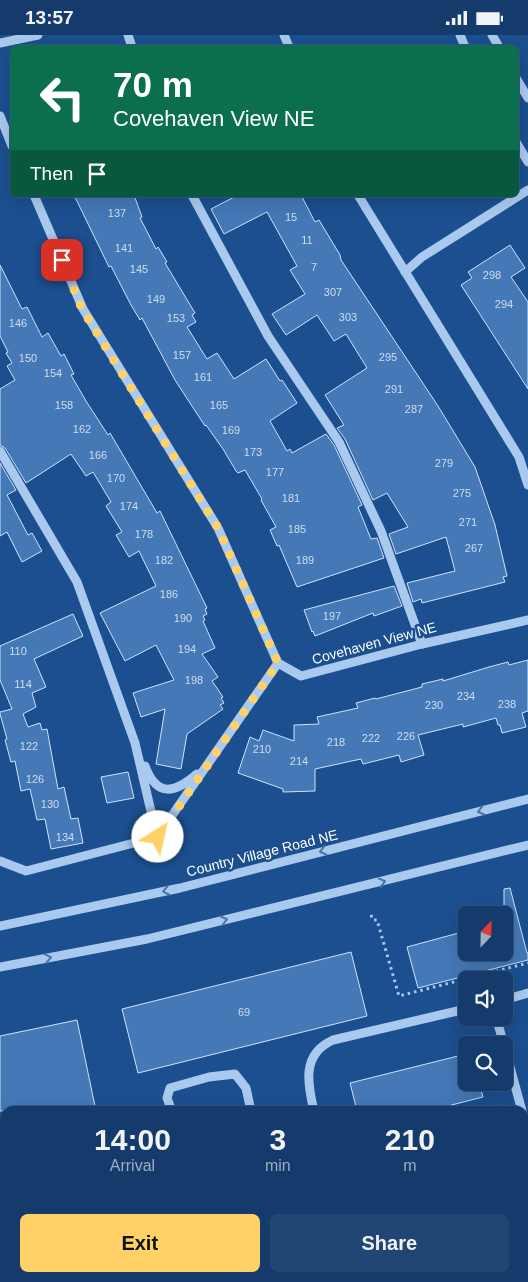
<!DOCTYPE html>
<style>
:root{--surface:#143b6b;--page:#214673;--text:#f1f3f6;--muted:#9dadc1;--line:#33557e;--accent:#ffd166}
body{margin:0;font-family:Arial,sans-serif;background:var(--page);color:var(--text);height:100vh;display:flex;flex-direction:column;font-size:19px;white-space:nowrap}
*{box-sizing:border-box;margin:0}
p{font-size:16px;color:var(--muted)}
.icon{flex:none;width:28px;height:28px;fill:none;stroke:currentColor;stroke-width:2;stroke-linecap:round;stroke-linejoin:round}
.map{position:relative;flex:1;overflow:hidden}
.side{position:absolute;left:0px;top:1071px;width:529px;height:176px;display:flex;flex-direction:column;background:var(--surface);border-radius:15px 15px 0 0;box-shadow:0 5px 20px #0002,0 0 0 1px var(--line)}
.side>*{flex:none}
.banner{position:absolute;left:10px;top:10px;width:509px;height:152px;border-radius:8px;box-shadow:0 5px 20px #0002,0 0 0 1px var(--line);background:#0b6e4f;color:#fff;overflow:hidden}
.needle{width:32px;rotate:22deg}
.controls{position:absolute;left:458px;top:871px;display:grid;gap:10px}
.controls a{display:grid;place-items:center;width:55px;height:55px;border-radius:8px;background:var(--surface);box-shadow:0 5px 20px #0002,0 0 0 1px var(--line);font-size:25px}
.pin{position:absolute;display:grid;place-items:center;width:42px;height:42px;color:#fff;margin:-21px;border-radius:10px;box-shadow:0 2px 8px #0006}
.me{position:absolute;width:55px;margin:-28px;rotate:35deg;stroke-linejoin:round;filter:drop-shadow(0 0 4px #0008)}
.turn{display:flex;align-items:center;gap:18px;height:105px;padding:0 20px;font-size:22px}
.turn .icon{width:65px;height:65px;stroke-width:2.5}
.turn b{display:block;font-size:35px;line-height:42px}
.then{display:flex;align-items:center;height:48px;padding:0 20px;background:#0003;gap:10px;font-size:19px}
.eta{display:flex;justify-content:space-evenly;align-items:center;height:85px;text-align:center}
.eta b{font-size:30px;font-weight:700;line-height:35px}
.cta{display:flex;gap:10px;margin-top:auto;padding:10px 20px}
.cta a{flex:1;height:58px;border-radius:8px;background:var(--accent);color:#111;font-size:20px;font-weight:700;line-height:58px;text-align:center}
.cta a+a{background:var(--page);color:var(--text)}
.status{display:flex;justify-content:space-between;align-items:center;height:35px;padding:0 25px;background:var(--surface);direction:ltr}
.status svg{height:14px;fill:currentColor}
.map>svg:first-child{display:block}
.green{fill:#2e69ad}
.building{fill:#4478b7;stroke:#cfe3fa}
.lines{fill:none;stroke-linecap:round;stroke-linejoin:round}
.path{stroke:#a9c9ee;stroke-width:3;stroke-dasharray:2.5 4;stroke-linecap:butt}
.minor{stroke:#a9c9ee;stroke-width:9}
.oneway{stroke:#4674ac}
.route{stroke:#ffd166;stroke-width:9;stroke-dasharray:0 16.2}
.labels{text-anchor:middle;stroke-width:5;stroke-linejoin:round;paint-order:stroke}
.number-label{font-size:11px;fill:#d0dded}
.street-label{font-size:14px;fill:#fff;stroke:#1b4f8f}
</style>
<div class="status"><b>13:57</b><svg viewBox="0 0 49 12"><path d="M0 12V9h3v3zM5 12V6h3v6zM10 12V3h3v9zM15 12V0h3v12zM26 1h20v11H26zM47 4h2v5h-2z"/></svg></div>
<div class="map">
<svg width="528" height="1247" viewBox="0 0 528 1247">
<rect width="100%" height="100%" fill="#1b4f8f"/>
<polygon class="green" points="524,1219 528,1227 528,1246 483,1247 484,1243 524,1242"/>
<g class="building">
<polygon points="74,160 134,160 142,182 140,183 156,214 158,212 167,227 165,228 195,278 192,280 196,287 187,292 207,324 217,318 234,344 266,324 280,346 282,345 297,368 270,386 287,416 290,414 292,418 326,399 334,410 362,470 358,472 371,504 377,503 384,523 297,552 279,510 277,511 270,495 276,492 261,465 262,464 245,435 238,438 236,436 223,414 206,390 205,391 175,345 142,283 140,285 131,270 111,231 109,232"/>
<polygon points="238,160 301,160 315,187 319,185 340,220 341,225 438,371 475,432 495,490 507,541 503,542 505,547 422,568 421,564 413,567 407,548 455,536 446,502 396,519 389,499 408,492 387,458 373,465 345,404 337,393 344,390 325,360 367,333 346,299 334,306 317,280 286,300 272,279 305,259 290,235 297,231 267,177 224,199 211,174"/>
<polygon points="510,210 525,233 511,242 528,267 528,354 461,250 472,243 468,237"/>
<polygon points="0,230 22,274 27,272 42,302 48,298 61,321 64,319 74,339 71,340 86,366 108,400 110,398 157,478 160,476 207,573 205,574 207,579 203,581 205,585 203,586 215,613 202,619 218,642 212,646 223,662 221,663 224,668 220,670 223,674 187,699 181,734 156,729 165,674 141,682 133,658 174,645 156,610 125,626 100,578 156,551 139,516 129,522 116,500 122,497 106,471 111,467 93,437 86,441 71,419 26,448 5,413 0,410 0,354 15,345 7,331 12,328 6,318 8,317 0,301"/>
<polygon points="0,428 16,455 7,460 28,500 32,498 42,516 22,527 7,497 0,501"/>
<polygon points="394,551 402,571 374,581 373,578 315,601 313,596 312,597 304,575"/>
<polygon points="73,579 83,601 34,624 46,652 32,658 36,672 23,679 28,692 40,688 42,695 47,694 58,754 64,752 71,784 78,783 83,808 51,814 45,784 37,785 30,754 21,756 15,726 11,727 5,705 7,704 0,679 0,677 12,674 0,645 0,611"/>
<polygon points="528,625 528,676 522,678 526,692 502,698 500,690 498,690 496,683 463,692 463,689 418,700 424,720 401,727 399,720 363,729 361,724 315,734 315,756 283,757 283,754 238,738 250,702 259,706 263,695 294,706 294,690 319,689 317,682 358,673 356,668 375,663 376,664 422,652 422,649 443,644 443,646 489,632 508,627 509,630"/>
<polygon points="128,737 134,763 107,768 101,742"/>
<polygon points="510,853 527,918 528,918 528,925 418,953 407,912 466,896 466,918 504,918 504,854"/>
<polygon points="351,917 367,981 138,1038 122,974"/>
<polygon points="77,985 96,1076 0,1076 0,1001"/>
<polygon points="466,1019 466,1048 479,1048 483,1062 428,1076 357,1076 350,1048"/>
</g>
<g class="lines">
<g class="path">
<polyline points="371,880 373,885 377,885 399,961 528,928"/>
<polyline points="488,1076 506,1070"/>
<polyline points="0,1203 5,1206"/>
<polyline points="25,1242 27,1247"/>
<polyline points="317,1242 318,1247"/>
</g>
<g class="minor">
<polyline points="128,0 132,12"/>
<polyline points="284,0 289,12"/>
<polyline points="460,0 465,12"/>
<polyline points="492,0 499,12"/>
<polyline points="0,8 38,0"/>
<polyline points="516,43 528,63"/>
<polyline points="0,81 12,111"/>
<polyline points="516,107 528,127"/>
<polyline points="34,160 83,274 218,493 278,628 301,641 422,609 528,585"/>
<polyline points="192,160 268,301 339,407 381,496 422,609"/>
<polyline points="358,160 519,422 528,450"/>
<polyline points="405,237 422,222 528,155"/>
<polyline points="0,416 77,547 135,708 157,802"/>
<path d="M145,731C157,763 175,758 197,739"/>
<polyline points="0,826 26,836 157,802 278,628"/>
<polyline points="0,891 180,853 528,764"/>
<polyline points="0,932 147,904 528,810"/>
<polyline points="504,965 528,958"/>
<polyline points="496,982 504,1010"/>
<polyline points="504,1010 522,1076"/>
<polyline points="170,1071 167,1063 170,1053 209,1042 235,1039 246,1053 251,1076"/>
<path d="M314,1076C307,1047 302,1019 333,1005L466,974"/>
<polyline points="524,1084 528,1100"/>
<polyline points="0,1161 1,1166 0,1172"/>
<polyline points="287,1242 288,1247"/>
<polyline points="357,1242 358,1247"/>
</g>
</g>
<defs><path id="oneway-chevron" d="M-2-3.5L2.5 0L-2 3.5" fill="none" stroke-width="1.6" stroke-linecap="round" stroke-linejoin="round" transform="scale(1.25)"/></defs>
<g class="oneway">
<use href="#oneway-chevron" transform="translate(481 776) rotate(166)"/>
<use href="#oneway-chevron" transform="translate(323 816) rotate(166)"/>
<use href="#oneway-chevron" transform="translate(382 847) rotate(-14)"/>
<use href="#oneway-chevron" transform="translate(166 856) rotate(168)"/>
<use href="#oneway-chevron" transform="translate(224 885) rotate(-14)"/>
<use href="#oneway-chevron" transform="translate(48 923) rotate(-11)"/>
</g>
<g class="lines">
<polyline class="route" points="62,225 82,274 218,493 278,628 158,802"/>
</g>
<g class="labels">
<g class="number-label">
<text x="117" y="182">137</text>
<text x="291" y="186">15</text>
<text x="307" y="209">11</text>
<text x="124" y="217">141</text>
<text x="314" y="236">7</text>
<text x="139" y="238">145</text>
<text x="492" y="244">298</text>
<text x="333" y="261">307</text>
<text x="156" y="268">149</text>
<text x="504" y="273">294</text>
<text x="348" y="286">303</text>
<text x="176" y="287">153</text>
<text x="18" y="292">146</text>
<text x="182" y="324">157</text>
<text x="388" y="326">295</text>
<text x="28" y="327">150</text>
<text x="53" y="342">154</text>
<text x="203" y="346">161</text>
<text x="394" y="358">291</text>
<text x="64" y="374">158</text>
<text x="219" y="374">165</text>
<text x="414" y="378">287</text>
<text x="82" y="398">162</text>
<text x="231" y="399">169</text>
<text x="253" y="421">173</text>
<text x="98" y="424">166</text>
<text x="444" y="432">279</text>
<text x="275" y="441">177</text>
<text x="116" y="447">170</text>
<text x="462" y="462">275</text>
<text x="291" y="467">181</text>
<text x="129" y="475">174</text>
<text x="468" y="491">271</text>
<text x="297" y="498">185</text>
<text x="144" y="503">178</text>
<text x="474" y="517">267</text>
<text x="164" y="529">182</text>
<text x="305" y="529">189</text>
<text x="169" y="563">186</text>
<text x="332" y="585">197</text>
<text x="183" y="587">190</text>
<text x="187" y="618">194</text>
<text x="18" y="620">110</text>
<text x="194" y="649">198</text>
<text x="23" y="653">114</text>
<text x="466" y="665">234</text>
<text x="507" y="673">238</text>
<text x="434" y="674">230</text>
<text x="406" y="705">226</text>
<text x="371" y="707">222</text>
<text x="336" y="711">218</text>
<text x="29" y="715">122</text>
<text x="262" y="718">210</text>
<text x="299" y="730">214</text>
<text x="35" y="748">126</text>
<text x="50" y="773">130</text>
<text x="65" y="806">134</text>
<text x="244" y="981">69</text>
</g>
<g class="street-label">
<text transform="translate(374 608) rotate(-15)" y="5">Covehaven View NE</text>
<text transform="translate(262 818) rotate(-14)" y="5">Country Village Road NE</text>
</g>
</g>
</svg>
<div class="controls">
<a><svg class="needle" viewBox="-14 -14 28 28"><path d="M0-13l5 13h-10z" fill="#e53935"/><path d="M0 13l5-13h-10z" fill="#9dadc1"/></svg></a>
<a><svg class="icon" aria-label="sound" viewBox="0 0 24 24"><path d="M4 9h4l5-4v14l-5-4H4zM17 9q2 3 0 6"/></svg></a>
<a><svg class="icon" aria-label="search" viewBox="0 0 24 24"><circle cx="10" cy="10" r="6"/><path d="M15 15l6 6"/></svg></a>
</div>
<div class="pin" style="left:62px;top:225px;background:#d93025"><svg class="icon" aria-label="arrive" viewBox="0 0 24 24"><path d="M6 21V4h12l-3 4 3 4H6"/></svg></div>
<svg class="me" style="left:158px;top:802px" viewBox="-20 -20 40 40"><circle r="19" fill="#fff"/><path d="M0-13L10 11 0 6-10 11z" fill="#ffd166"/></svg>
<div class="banner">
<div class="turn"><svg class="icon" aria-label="left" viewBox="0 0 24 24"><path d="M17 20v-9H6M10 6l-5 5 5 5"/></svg><div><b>70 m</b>Covehaven View NE</div></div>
<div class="then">Then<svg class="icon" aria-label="arrive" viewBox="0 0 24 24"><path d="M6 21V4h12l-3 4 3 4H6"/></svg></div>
</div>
<section class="side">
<div class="eta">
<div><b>14:00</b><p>Arrival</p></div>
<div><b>3</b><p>min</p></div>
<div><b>210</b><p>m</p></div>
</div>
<div class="cta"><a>Exit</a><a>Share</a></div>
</section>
</div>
